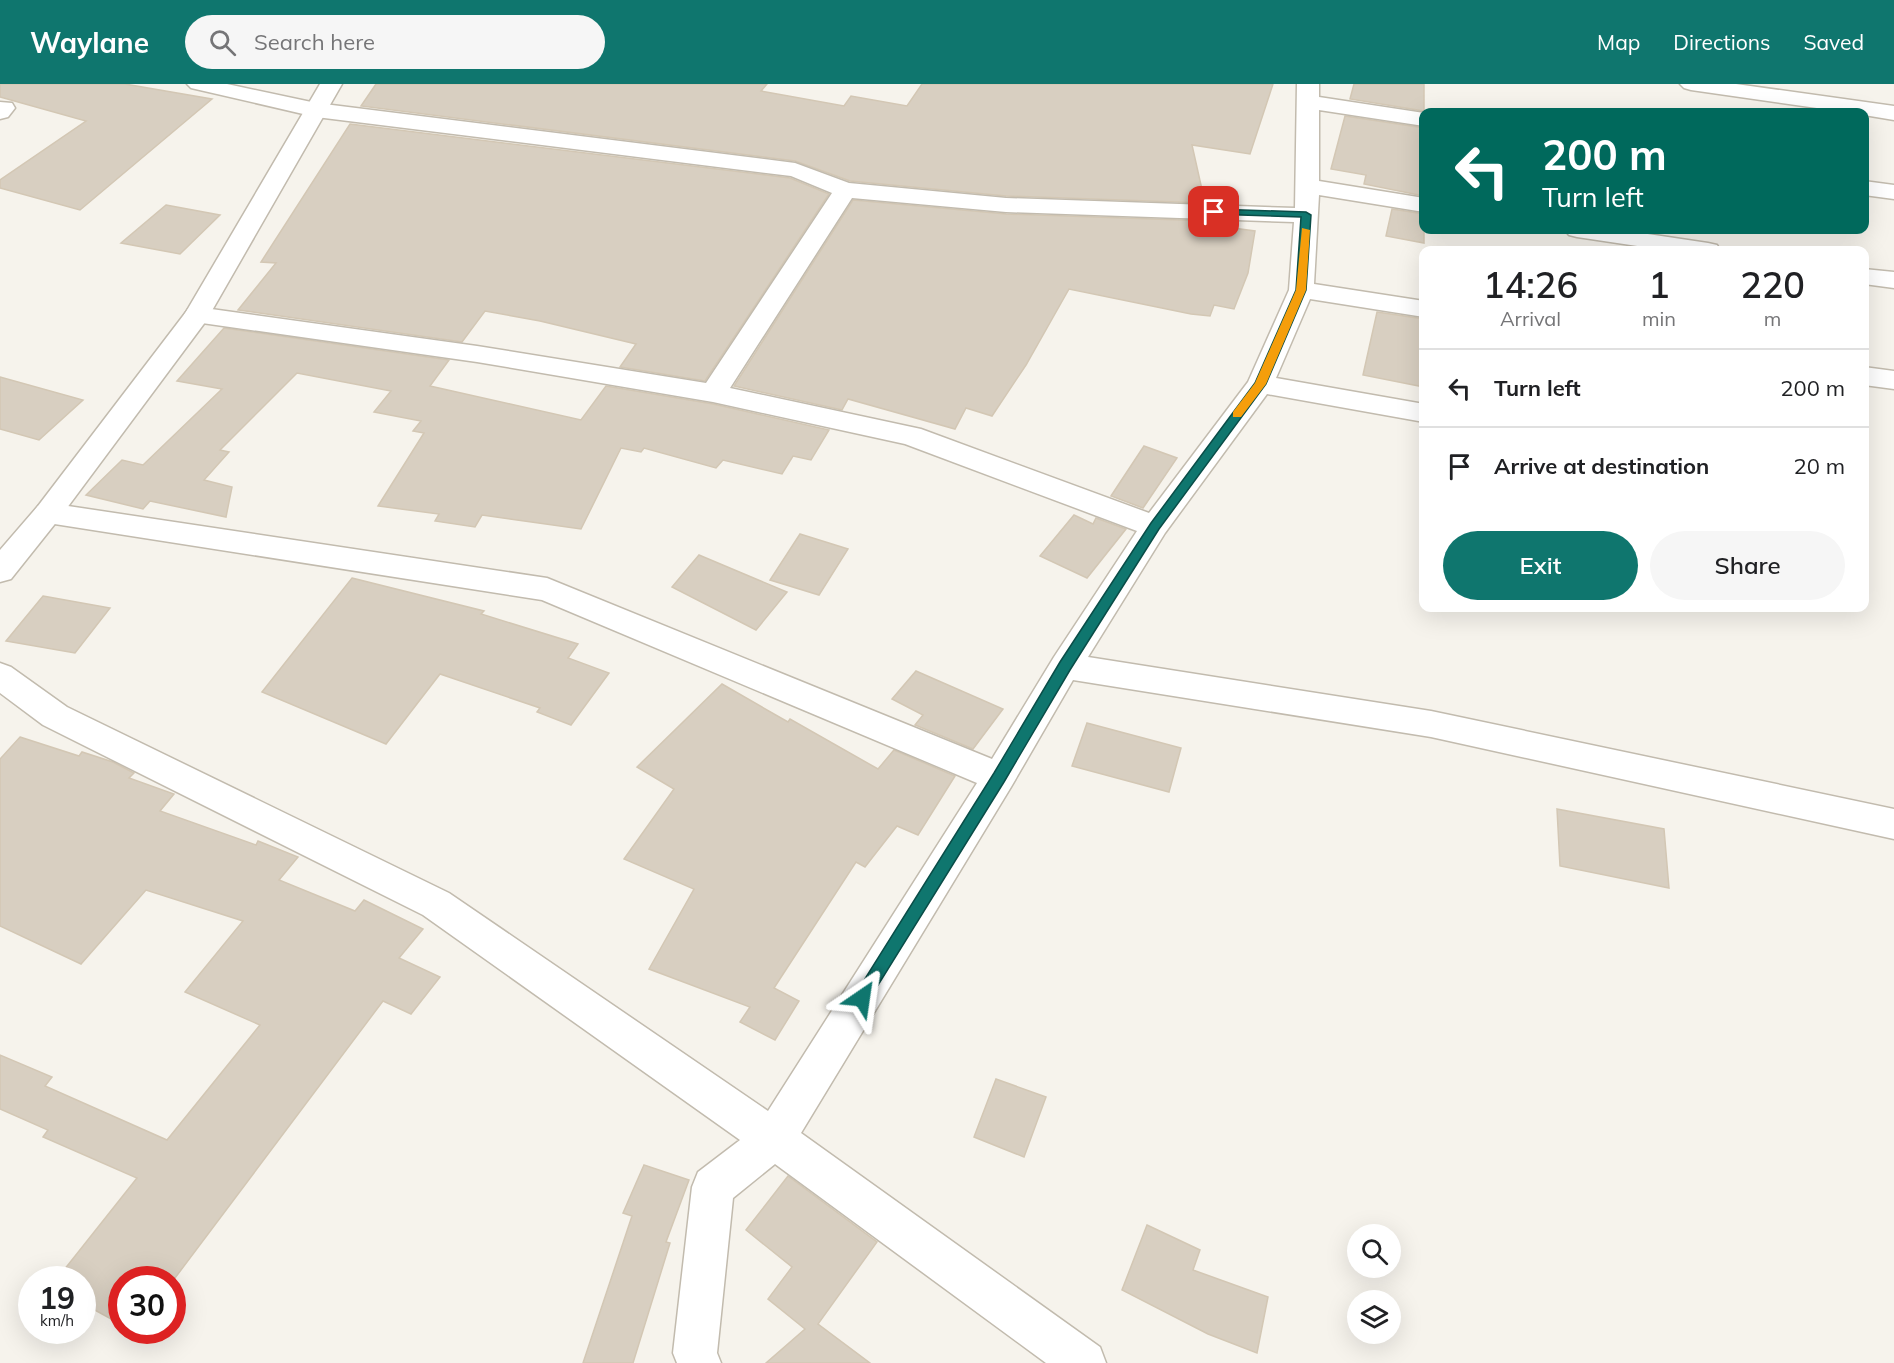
<!DOCTYPE html>
<style>
:root{--surface:#fff;--page:#f6f6f6;--text:#202124;--muted:#757577;--line:#e0e0e0;--accent:#0f766e}
body{margin:0;font-family:Mulish,sans-serif;background:var(--page);color:var(--text);height:100vh;display:flex;flex-direction:column;font-size:22px;white-space:nowrap}
*{box-sizing:border-box;margin:0}
p{font-size:20px;color:var(--muted)}
.icon{flex:none;width:33px;height:33px;fill:none;stroke:currentColor;stroke-width:2;stroke-linecap:round;stroke-linejoin:round}
.map{position:relative;flex:1;overflow:hidden}
.sheet{position:absolute;left:1419px;top:162px;width:450px;height:366px;display:flex;flex-direction:column;background:var(--surface);border-radius:12px;box-shadow:0 6px 24px #0002}
.sheet>*{flex:none}
.hud{position:absolute;left:1419px;top:24px;width:450px;height:126px;border-radius:12px;box-shadow:0 6px 24px #0002;background:#00695c;color:#fff;overflow:hidden}
.fabs{position:absolute;left:1347px;top:1140px;display:grid;gap:12px}
.fabs a{display:grid;place-items:center;width:54px;height:54px;border-radius:50%;background:var(--surface);box-shadow:0 6px 24px #0002;font-size:30px}
.speed{position:absolute;left:18px;top:1182px;display:flex;gap:12px;font-size:30px;font-weight:700;text-align:center}
.speed>*{display:grid;place-content:center;width:78px;height:78px;border-radius:50%;background:var(--surface);box-shadow:0 6px 24px #0002;line-height:1}
.speed small{font-size:15px;font-weight:400}
.speed .limit{border:9px solid #d22;background:#fff;color:#111}
.pin{position:absolute;display:grid;place-items:center;width:51px;height:51px;color:#fff;margin:-26px;border-radius:12px;box-shadow:0 3px 9px #0006}
.me{position:absolute;width:66px;margin:-33px;rotate:32deg;stroke-linejoin:round;filter:drop-shadow(0 0 4px #0008)}
.turn{display:flex;align-items:center;gap:21px;height:126px;padding:0 24px;font-size:27px}
.turn .icon{width:78px;height:78px;stroke-width:2.5}
.turn b{display:block;font-size:42px;line-height:51px}
.eta{display:flex;justify-content:space-evenly;align-items:center;height:102px;text-align:center}
.eta b{font-size:36px;font-weight:600;line-height:42px}
.cta{display:flex;gap:12px;margin-top:auto;padding:12px 24px}
.cta a{flex:1;height:69px;border-radius:36px;background:var(--accent);color:#fff;font-size:24px;font-weight:600;line-height:69px;text-align:center}
.cta a+a{background:var(--page);color:var(--text)}
ul{padding:0;list-style:none}
li{display:flex;align-items:center;gap:18px;height:78px;padding:0 24px;border-top:2px solid var(--line)}
li div{flex:1}
li b{display:block;font-size:22px}
li em{font-style:normal}
header{display:flex;align-items:center;gap:36px;box-sizing:border-box;height:84px;padding:0 30px;background:var(--accent);color:#fff}
header strong{font-size:28px}
nav{display:flex;gap:33px;margin-inline-start:auto;font-size:21px}
.search{width:420px;height:54px;background:var(--page);display:flex;align-items:center;gap:15px;box-sizing:border-box;padding:0 21px;border-radius:33px;color:var(--muted);font-size:22px}
.map>svg:first-child{display:block}
.building{fill:#d8cfc1;stroke:#d3c7b4;stroke-width:1.5}
.lines{fill:none;stroke-linecap:round;stroke-linejoin:round}
.minor-casing{stroke:#c2bbae;stroke-width:3}
.tertiary-casing{stroke:#c2bbae;stroke-width:3}
.minor{fill:#fff;fill-rule:evenodd}
.tertiary{fill:#fff;fill-rule:evenodd}
.route{fill:#0f766e;stroke:#0a4d48;stroke-width:1.5}
.slow{fill:#f59e0b}
</style>
<header>
<strong>Waylane</strong>
<div class="search"><svg class="icon" aria-label="search" viewBox="0 0 24 24"><circle cx="10" cy="10" r="6"/><path d="M15 15l6 6"/></svg>Search here</div>
<nav><a>Map</a><a>Directions</a><a>Saved</a></nav>
</header>
<div class="map">
<svg width="1894" height="1279" viewBox="0 0 1894 1279">
<rect width="100%" height="100%" fill="#f6f3ec"/>
<g class="building">
<polygon points="0,0 125,0 212,15 80,126 0,104 0,96 86,37 0,13"/>
<polygon points="376,0 767,0 761,7 844,22 851,12 907,22 922,0 1273,0 1250,70 1192,61 1205,119 1006,112 850,97 795,77 361,22"/>
<polygon points="1354,0 1424,0 1424,27 1350,15"/>
<polygon points="1345,32 1424,44 1424,112 1364,100 1366,91 1331,85"/>
<polygon points="350,40 790,94 829,110 705,297 620,283 636,260 540,237 485,227 462,258 238,226 276,179 261,178"/>
<polygon points="853,116 1006,130 1209,137 1210,141 1255,147 1248,189 1234,225 1214,221 1210,232 1191,230 1069,205 1026,281 992,332 966,324 955,345 848,315 842,326 734,302"/>
<polygon points="166,121 220,131 180,170 121,159"/>
<polygon points="1392,125 1424,130 1424,159 1386,152"/>
<polygon points="1377,228 1424,235 1424,303 1363,291"/>
<polygon points="224,244 449,276 430,302 581,336 606,302 713,320 829,346 811,376 793,372 782,390 723,376 716,384 644,364 641,368 621,364 581,445 482,431 475,443 435,437 439,430 378,422 424,349 413,347 421,337 374,328 391,307 297,289 220,366 229,368 204,396 232,403 226,433 150,417 143,425 86,411 122,376 143,381 222,305 177,297"/>
<polygon points="0,293 83,316 39,356 0,345"/>
<polygon points="1144,362 1177,374 1143,424 1111,412"/>
<polygon points="1074,431 1093,440 1096,434 1126,445 1087,494 1040,472"/>
<polygon points="800,450 848,465 819,511 770,496"/>
<polygon points="699,471 787,508 756,546 672,503"/>
<polygon points="352,494 484,527 481,530 578,560 568,574 609,589 571,641 537,628 540,624 440,590 386,660 262,608"/>
<polygon points="43,512 110,524 75,569 6,557"/>
<polygon points="916,587 1003,625 973,665 915,641 923,631 892,615"/>
<polygon points="722,600 788,638 790,635 878,685 894,666 955,692 918,751 897,742 865,783 856,778 774,904 799,917 775,956 740,938 750,923 649,885 694,805 624,775 674,705 637,683"/>
<polygon points="1087,639 1181,664 1169,708 1072,682"/>
<polygon points="20,653 79,672 82,668 113,678 134,689 129,694 174,710 160,727 256,761 258,757 298,773 279,796 355,827 364,816 423,845 399,874 440,893 411,930 383,917 172,1198 172,1196 122,1196 122,1241 82,1219 82,1196 56,1196 137,1094 43,1053 48,1046 0,1025 0,971 52,993 45,1002 167,1056 260,941 185,908 243,837 146,806 81,880 0,842 0,675"/>
<polygon points="1557,725 1664,745 1669,804 1560,782"/>
<polygon points="996,995 1046,1013 1024,1073 974,1053"/>
<polygon points="644,1081 689,1096 666,1158 670,1159 633,1279 583,1279 632,1132 623,1129"/>
<polygon points="788,1092 877,1158 818,1240 870,1279 766,1279 805,1245 768,1215 792,1183 746,1146"/>
<polygon points="1147,1141 1200,1166 1193,1186 1268,1213 1257,1269 1208,1250 1122,1206"/>
</g>
<g class="lines">
<defs>
<g id="minor">
<path d="M187,0H227L316,19L795,79L849,99L1006,114L1295,124L1297,0H1319V13L1424,29V42L1319,26V97L1424,114V128L1319,111L1314,200L1424,217V233L1310,215L1276,294L1424,320V338L1267,310L1165,449L1088,573L1431,627L1894,725V755L1431,653L1073,596L1011,703L801,1049L1100,1263L1106,1279H1046L775,1080L733,1114L717,1269L721,1279H677L673,1269L692,1103L698,1088L740,1056L423,831L43,641L0,609V579L11,583L67,623L449,809L768,1027L977,699L542,516L48,439L38,436L33,429L38,422L48,419L547,494L992,675L1054,573L1137,447L905,360L713,318L477,278L188,237L184,231L188,225L197,223L477,262L706,299L832,109L791,92L316,33L191,4ZM852,114L1006,128L1294,138L1289,206L1248,298L1149,429L921,345L730,304Z"/>
<polygon points="1680,0 1736,0 1894,22 1894,36 1864,31 1864,28 1845,28 1691,6 1684,4"/>
<polygon points="0,18 12,19 15,24 8,33 0,35"/>
<polygon points="1864,97 1894,101 1894,115 1864,111"/>
<polygon points="1565,146 1621,146 1708,159 1717,161 1720,166 1664,166 1577,153 1569,151"/>
<polygon points="1864,185 1894,188 1894,204 1864,200"/>
<polygon points="1864,283 1894,287 1894,305 1864,301"/>
</g>
<polygon id="tertiary" points="320,0 342,0 206,237 58,436 11,495 0,498 0,466 38,422 186,228"/>
</defs>
<use href="#minor" class="minor-casing"/>
<use href="#tertiary" class="tertiary-casing"/>
<use href="#minor" class="minor"/>
<use href="#tertiary" class="tertiary"/>
</g>
<polygon class="route" points="1214,125 1306,128 1311,131 1306,206 1266,300 1159,445 1070,586 1004,698 867,919 862,921 856,919 854,914 856,909 994,689 1060,578 1151,439 1255,299 1296,206 1301,133 1210,130 1210,126"/>
<polygon class="slow" points="1302,144 1310,146 1306,206 1266,300 1241,333 1233,333 1233,328 1255,299 1296,206"/>
</svg>
<div class="fabs">
<a><svg class="icon" aria-label="search" viewBox="0 0 24 24"><circle cx="10" cy="10" r="6"/><path d="M15 15l6 6"/></svg></a>
<a><svg class="icon" aria-label="layers" viewBox="0 0 24 24"><path d="M12 4l9 5-9 5-9-5zM3 14l9 5 9-5"/></svg></a>
</div>
<div class="speed"><div>19<small>km/h</small></div><div class="limit">30</div></div>
<div class="pin" style="left:1214px;top:128px;background:#d93025"><svg class="icon" aria-label="arrive" viewBox="0 0 24 24"><path d="M6 21V4h12l-3 4 3 4H6"/></svg></div>
<svg class="me" style="left:862px;top:914px" viewBox="-20 -20 40 40"><path d="M0-17L14 15 0 8-14 15z" fill="#0f766e" stroke="#fff" stroke-width="4"/></svg>
<div class="hud">
<div class="turn"><svg class="icon" aria-label="left" viewBox="0 0 24 24"><path d="M17 20v-9H6M10 6l-5 5 5 5"/></svg><div><b>200 m</b>Turn left</div></div>
</div>
<section class="sheet">
<div class="eta">
<div><b>14:26</b><p>Arrival</p></div>
<div><b>1</b><p>min</p></div>
<div><b>220</b><p>m</p></div>
</div>
<ul>
<li><svg class="icon" aria-label="left" viewBox="0 0 24 24"><path d="M17 20v-9H6M10 6l-5 5 5 5"/></svg><div><b>Turn left</b></div><em>200 m</em></li>
<li><svg class="icon" aria-label="arrive" viewBox="0 0 24 24"><path d="M6 21V4h12l-3 4 3 4H6"/></svg><div><b>Arrive at destination</b></div><em>20 m</em></li>
</ul>
<div class="cta"><a>Exit</a><a>Share</a></div>
</section>
</div>
